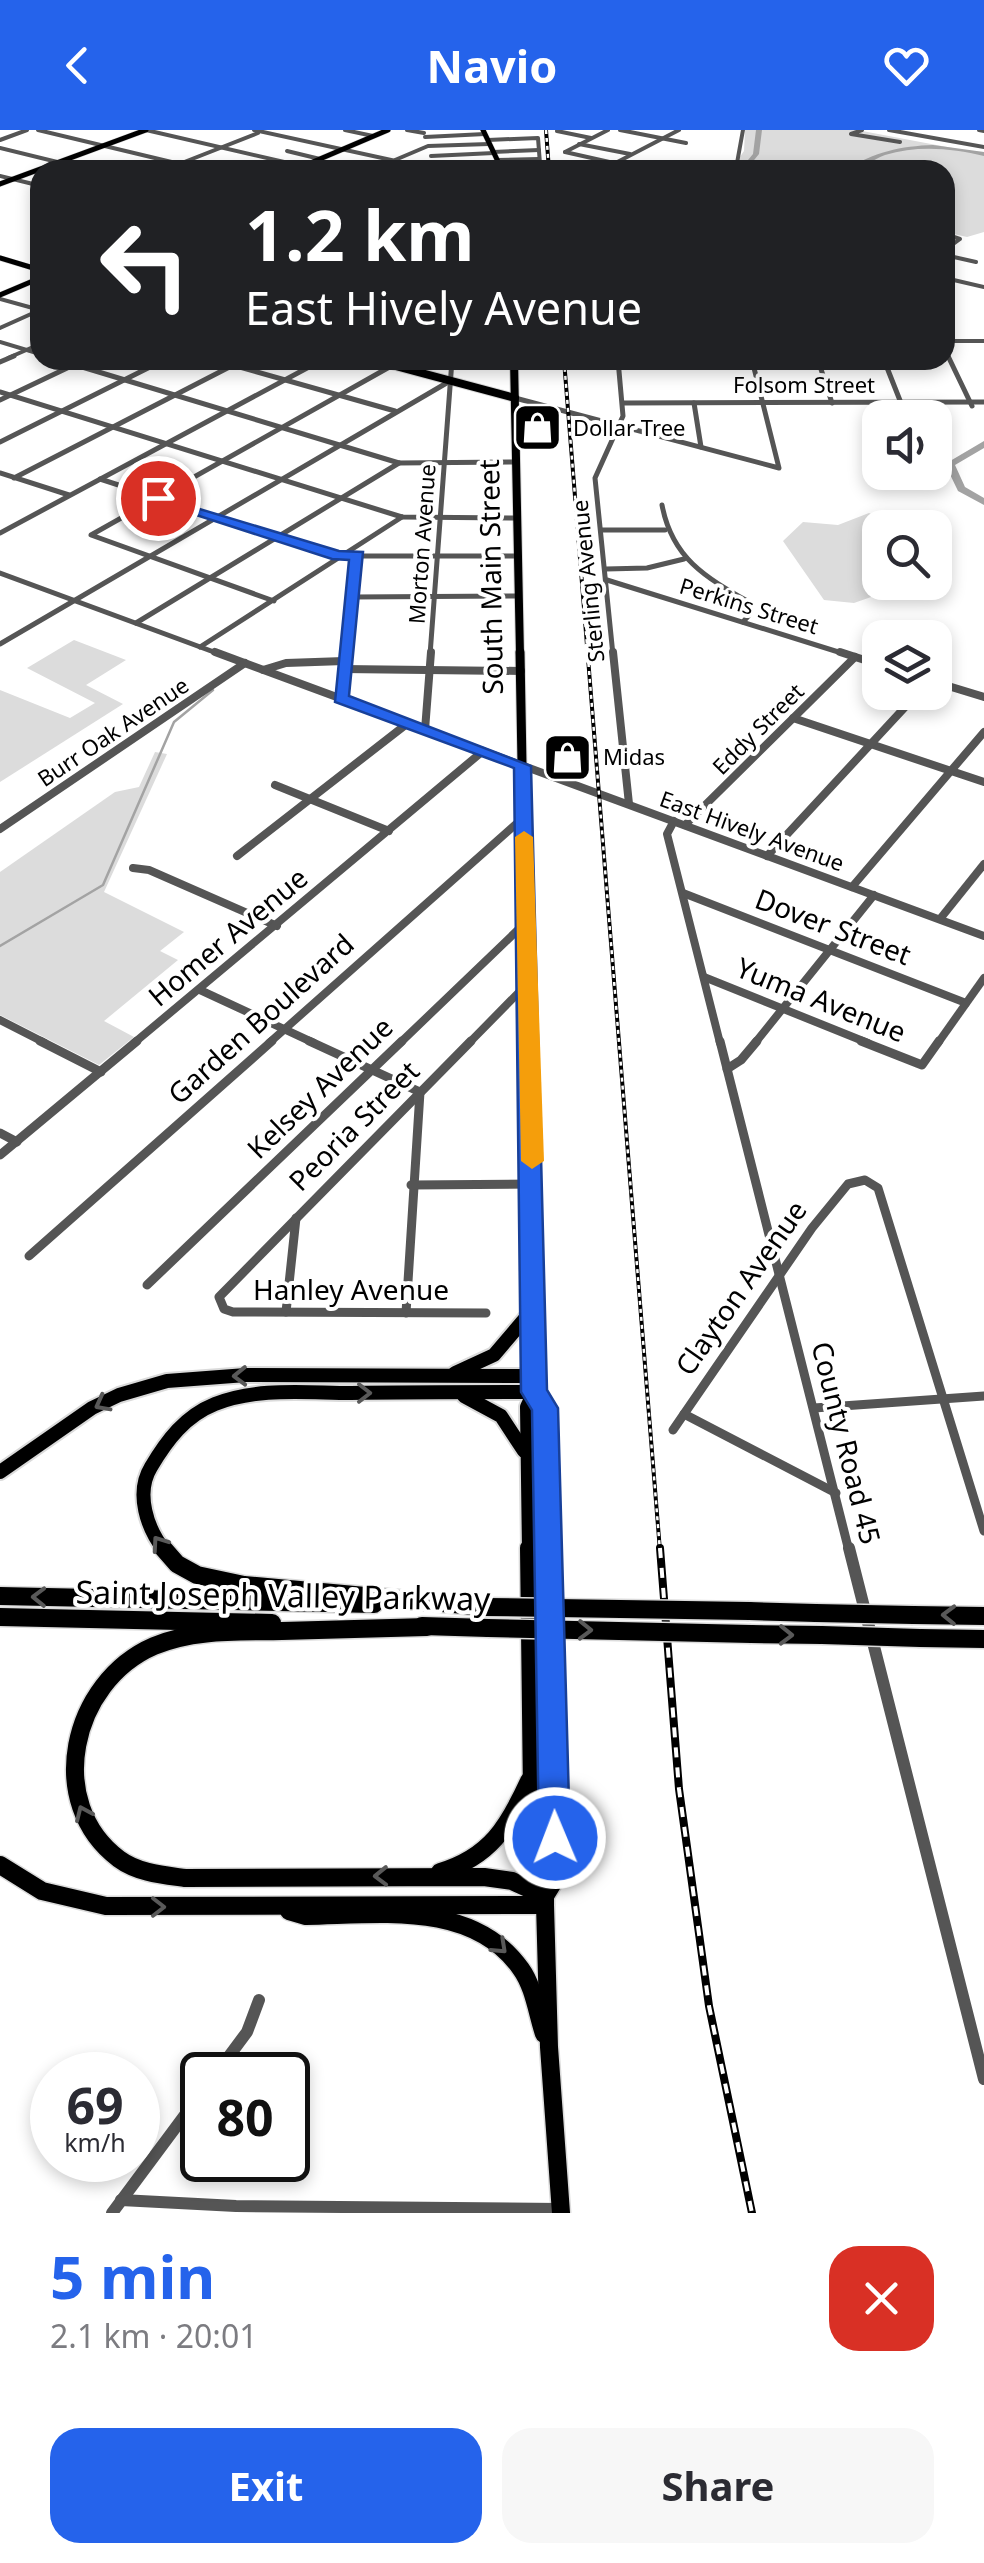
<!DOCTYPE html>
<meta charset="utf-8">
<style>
:root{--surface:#fff;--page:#f7f7f7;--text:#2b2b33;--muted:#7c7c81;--accent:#2563eb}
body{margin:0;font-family:"Noto Sans",sans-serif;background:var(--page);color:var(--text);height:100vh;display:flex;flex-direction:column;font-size:38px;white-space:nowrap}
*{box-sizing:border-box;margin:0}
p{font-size:32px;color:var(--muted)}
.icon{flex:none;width:55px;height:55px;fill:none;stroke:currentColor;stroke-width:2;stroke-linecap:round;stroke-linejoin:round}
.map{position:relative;height:2083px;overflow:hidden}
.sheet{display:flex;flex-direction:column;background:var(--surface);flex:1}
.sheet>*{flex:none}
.guide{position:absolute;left:30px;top:30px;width:925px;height:210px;border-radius:30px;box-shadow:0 5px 15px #0003;background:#202124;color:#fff;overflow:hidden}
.buttons{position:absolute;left:862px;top:270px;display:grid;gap:20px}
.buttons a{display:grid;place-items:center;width:90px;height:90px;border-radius:20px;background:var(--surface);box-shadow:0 5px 15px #0003;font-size:50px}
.speed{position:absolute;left:30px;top:1922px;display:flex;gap:20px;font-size:50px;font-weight:700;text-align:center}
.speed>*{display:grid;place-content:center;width:130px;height:130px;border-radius:50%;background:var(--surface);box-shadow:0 5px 15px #0003;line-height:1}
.speed small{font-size:25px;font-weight:400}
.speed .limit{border:5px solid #111;border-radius:15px;background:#fff;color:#111}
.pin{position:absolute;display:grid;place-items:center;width:85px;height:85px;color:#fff;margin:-42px;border:5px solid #fff;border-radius:50%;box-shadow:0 2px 10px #0007}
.me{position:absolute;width:110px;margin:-55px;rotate:359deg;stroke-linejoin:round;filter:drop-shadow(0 0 8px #0008)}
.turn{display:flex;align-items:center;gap:35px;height:210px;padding:0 50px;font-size:45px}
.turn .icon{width:130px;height:130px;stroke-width:2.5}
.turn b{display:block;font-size:70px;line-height:85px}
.round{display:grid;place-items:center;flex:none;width:105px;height:105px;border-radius:30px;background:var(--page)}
.head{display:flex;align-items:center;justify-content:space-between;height:170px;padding:0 50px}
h1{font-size:60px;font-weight:700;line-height:75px;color:var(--accent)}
.action{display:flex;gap:20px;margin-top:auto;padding:20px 50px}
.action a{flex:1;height:115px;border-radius:30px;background:var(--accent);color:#fff;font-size:40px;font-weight:700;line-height:115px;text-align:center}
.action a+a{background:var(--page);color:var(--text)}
header{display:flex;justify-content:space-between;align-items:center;height:130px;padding:0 50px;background:var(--accent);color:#fff;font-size:45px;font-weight:700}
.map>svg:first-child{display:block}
.green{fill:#dcdcdc}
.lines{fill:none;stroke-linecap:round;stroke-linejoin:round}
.stream{stroke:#a3a3a3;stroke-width:2.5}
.river{fill:#a3a3a3;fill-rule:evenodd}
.major-far3-casing{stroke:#dbdbdb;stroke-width:6}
.major-far2-casing{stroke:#dbdbdb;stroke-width:10}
.major-far1-casing{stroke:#dbdbdb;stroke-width:11}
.major-casing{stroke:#dbdbdb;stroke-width:16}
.highway-far1-casing{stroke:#dbdbdb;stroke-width:18}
.highway-casing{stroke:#dbdbdb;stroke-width:21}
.minor-far4{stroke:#555;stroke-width:4}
.minor-far3{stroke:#555;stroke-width:5}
.minor-far2{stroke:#555;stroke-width:8}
.minor-far1{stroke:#555;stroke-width:9}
.minor{stroke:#555;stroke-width:12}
.major-far3{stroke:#000;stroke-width:5}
.major-far2{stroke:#000;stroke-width:8}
.major-far1{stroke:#000;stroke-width:9}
.major{stroke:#000;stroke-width:12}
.highway-far1{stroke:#000;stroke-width:14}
.highway{stroke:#000;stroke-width:18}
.rail-far1-casing{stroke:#000;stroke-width:4}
.rail-casing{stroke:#000;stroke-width:8}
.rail-far1{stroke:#fff;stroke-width:2.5;stroke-dasharray:4;stroke-linecap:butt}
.rail{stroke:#fff;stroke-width:4;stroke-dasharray:10;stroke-linecap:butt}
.highway-bridge-casing{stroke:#dbdbdb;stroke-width:21;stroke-linecap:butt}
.highway-bridge{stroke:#000;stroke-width:18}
.oneway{stroke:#595959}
.route{fill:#2563eb;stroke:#184099;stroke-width:2.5}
.slow{fill:#f59e0b}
.labels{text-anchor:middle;stroke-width:8;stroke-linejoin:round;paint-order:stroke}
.far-street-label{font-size:22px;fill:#000;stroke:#fff}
.far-poi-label{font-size:22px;fill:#000;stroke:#fff;text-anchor:start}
.street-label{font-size:28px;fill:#000;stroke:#fff}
.near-street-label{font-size:32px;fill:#000;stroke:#fff}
</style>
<header><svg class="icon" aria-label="back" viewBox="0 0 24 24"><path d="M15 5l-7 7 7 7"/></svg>Navio<svg class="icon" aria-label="heart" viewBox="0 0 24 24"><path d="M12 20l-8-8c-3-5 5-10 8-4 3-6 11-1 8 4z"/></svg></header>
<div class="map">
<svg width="984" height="2083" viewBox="0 0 984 2083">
<rect width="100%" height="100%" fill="#fff"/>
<g class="green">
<polygon points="745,0 857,0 984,24 984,102 967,107 945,102 945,40 741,40 735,34 744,21"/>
<polygon points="869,383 915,392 913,397 880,398 880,452 893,453 891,460 854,473 824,470 783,411 803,392 838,395"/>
<polygon points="74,510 126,530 86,555 123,574 0,652 0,560 70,588 95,573 27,538"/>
<polygon points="155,622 167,624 104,762 184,802 160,821 178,830 104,891 134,907 99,935 0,885 0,742 115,662 139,657"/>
</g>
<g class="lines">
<polyline class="stream" points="0,816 103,755 174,592 213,560"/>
<g class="river">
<polygon points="756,0 762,0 759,24 750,35 757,40 749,40 743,36 753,24"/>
<path d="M933,15L984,22V26C952,18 917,15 885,25C872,30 860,40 847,40C872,22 902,16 933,15Z"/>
<polygon points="984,311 984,318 955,335 965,357 984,368 984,375 958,361 945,334"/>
</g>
<defs>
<g id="major-far3">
<polyline points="483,0 502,40"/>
<polyline points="294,40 388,0"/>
<polyline points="0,54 146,0"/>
<polyline points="0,128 40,140"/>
<polyline points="0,165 40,148"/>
</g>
<g id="major-far2">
<polyline points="373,230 515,268"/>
<polyline points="514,230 520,525"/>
</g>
<polyline id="major-far1" points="520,522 527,913"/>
<polyline id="major" points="527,911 534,1246"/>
<g id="highway-far1">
<polyline points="455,1243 494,1225 534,1178"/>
<polyline points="534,1262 545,1278 548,1421"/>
<polyline points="464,1266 501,1286 524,1321"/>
<polyline points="0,1342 92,1278 119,1265 167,1251 246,1245 534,1246 534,1262 527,1277 529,1421"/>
<path d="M165,1421C147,1399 135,1363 151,1337C167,1310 185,1286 215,1274C257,1257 307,1263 351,1263C412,1262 473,1262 534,1262"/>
</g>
<g id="highway">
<polyline points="163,1418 177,1434 197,1445 244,1455 486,1477"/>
<polyline points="529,1418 533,1747 545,1766"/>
<polyline points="548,1418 556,1748 545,1766 545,1775 549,1917 561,2083"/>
<polyline points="0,1466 374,1474"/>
<polyline points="749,1481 816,1483"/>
<polyline points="913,1485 984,1486"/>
<polyline points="0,1487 272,1493"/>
<polyline points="422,1496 488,1498"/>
<path d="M427,1497C379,1498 330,1500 282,1501C239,1502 194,1499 154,1516C71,1552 44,1673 119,1729C138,1743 163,1745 185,1748L484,1747L512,1751L543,1765"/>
<polyline points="751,1504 822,1505"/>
<polyline points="920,1508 984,1509"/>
<polyline points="0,1735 42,1761 106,1776 545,1775"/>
<path d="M440,1742C490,1727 508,1697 529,1651"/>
<path d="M289,1781L306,1786C378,1785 473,1770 521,1839C534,1857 537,1883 544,1904"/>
</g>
</defs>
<use href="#major-far3" class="major-far3-casing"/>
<use href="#major-far2" class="major-far2-casing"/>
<use href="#major-far1" class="major-far1-casing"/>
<use href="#major" class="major-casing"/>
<use href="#highway-far1" class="highway-far1-casing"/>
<use href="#highway" class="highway-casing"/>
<g class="minor-far4">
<polyline points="38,0 205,40"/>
<polyline points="146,0 319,40"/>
<polyline points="254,0 437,40"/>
<polyline points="345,0 373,6"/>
<polyline points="407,0 424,3"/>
<polyline points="620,0 686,13"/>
<polyline points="743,0 737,33 744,40"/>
<polyline points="862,0 851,4 900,12"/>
<polyline points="889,0 984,17"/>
<polyline points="979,0 984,1"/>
<polyline points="557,1 591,8"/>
<polyline points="425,7 485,4"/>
<polyline points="0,10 27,0"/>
<polyline points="488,10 538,8 540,34"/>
<polyline points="579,14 630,24"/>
<polyline points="0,18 90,40"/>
<polyline points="287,21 320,29"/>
<polyline points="493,22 539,20"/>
<polyline points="565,22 645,40"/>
<polyline points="565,22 608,0"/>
<polyline points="431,26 494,23"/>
<polyline points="395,30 428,16 489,14"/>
<polyline points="497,30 539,29"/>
<polyline points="435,35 498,32"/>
<polyline points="164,40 258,3"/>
<polyline points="464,40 501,38"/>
<polyline points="602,40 679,0"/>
<polyline points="0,46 33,54"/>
<polyline points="945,104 960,109 945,120"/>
<polyline points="945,125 976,132"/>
<polyline points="945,148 984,157"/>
<polyline points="0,169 40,180"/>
<polyline points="0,198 40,180"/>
<polyline points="945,211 984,211"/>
<polyline points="0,212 40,224"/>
<polyline points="945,220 949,228"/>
<polyline points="8,228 40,214"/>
</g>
<g class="minor-far3">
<polyline points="948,226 972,276"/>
<polyline points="59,230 399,333 517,332"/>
<polyline points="215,230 395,281"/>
<polyline points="818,230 832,273"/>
<polyline points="884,230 901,273"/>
<polyline points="0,232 14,226"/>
<polyline points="0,262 402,387 518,388"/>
<polyline points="515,268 779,338 752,230"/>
<polyline points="0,270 84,230"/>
<polyline points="624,273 984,272"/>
<polyline points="694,273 701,317"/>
<polyline points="0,312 164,230"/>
<polyline points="0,343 69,365"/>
<polyline points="14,348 243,230"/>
<polyline points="100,349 337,426 519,426"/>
<path d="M662,375C672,428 705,447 749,472L750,484L743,492"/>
<polyline points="602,400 665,400"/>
<polyline points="0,403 322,230"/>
<polyline points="606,439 647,438 684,429"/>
<polyline points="0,443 222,525"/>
<polyline points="607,450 848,525"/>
<polyline points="353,467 519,466"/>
<polyline points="274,471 91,405 393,235"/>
<polyline points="136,493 399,333"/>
<polyline points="0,514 450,251"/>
<polyline points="200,517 402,387"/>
<polyline points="345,525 358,424"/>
<polyline points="430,525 452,230"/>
<polyline points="613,525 595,348 623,286 618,230"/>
</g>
<g class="minor-far2">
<polyline points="215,522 984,806"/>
<polyline points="613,522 629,674"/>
<polyline points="840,522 880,535"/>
<polyline points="343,539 521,541"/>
<polyline points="263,540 286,533 344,531"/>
<polyline points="935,552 984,567"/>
<polyline points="340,568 346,522"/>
<polyline points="793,588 984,652"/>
<polyline points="425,600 431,522"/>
<polyline points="275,655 389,701"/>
<polyline points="674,691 667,704 720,913"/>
<polyline points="685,695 855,527"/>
<polyline points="0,699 245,533"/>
<polyline points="237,726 408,593"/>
<polyline points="767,726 919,562"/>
<polyline points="133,738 149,740 277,796"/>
<polyline points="852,757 984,602"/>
<polyline points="683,763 966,873"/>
<polyline points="940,789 984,734"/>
<polyline points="704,847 868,913"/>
<polyline points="200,860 314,913"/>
<polyline points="0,890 45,913"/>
<polyline points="134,913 483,621"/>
<polyline points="269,913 524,687"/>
<polyline points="400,913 524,794"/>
<polyline points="469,913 528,853"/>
<polyline points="755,913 874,765"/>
<polyline points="938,913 984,848"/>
</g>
<g class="minor-far1">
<polyline points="40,911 101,942"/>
<polyline points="309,911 420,962 406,1183"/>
<polyline points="471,911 219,1167 224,1179 233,1182 486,1183"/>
<polyline points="720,911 849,1421"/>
<polyline points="861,911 922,935 939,911"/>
<polyline points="727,939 741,930 757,911"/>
<polyline points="0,1003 17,1012"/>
<polyline points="0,1025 137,911"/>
<polyline points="411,1055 533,1054"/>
<polyline points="29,1126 272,911"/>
<polyline points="147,1155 402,911"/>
<polyline points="286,1182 296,1088"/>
<polyline points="814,1278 984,1266"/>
<polyline points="684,1284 836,1363"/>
<polyline points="673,1300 812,1098 848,1054 865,1050 878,1058 984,1401"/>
</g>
<g class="minor">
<polyline points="849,1418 984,1949"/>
<polyline points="215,1945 247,1902 259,1870"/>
<polyline points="121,2070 236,2076 560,2079"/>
<polyline points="112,2083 202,1962"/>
</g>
<use href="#major-far3" class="major-far3"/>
<use href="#major-far2" class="major-far2"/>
<use href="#major-far1" class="major-far1"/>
<use href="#major" class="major"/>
<use href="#highway-far1" class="highway-far1"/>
<use href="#highway" class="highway"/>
<defs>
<g id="rail-far1">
<polyline points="546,0 549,40"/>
<polyline points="564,230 660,1421"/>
</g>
<polyline id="rail" points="660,1418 679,1659 709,1876 752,2083"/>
</defs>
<use href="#rail-far1" class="rail-far1-casing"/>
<use href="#rail" class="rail-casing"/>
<use href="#rail-far1" class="rail-far1"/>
<use href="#rail" class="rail"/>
<defs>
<g id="highway-bridge">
<polyline points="486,1477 749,1481"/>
<polyline points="816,1483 913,1485"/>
<polyline points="488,1498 751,1504"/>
<polyline points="822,1505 920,1508"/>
</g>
</defs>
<use href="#highway-bridge" class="highway-bridge-casing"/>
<use href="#highway-bridge" class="highway-bridge"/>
</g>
<defs><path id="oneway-chevron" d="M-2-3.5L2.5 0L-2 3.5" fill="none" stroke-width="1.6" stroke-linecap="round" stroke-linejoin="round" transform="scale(2.5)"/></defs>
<g class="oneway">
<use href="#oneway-chevron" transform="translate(240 1246) rotate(179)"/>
<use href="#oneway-chevron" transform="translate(364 1263)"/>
<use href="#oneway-chevron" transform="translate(102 1274) rotate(152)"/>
<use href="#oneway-chevron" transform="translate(159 1413) rotate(-125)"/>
<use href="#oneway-chevron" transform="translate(39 1467) rotate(-179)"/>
<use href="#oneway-chevron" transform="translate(949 1485) rotate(-179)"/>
<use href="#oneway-chevron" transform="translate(585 1500) rotate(1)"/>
<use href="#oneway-chevron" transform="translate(786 1505) rotate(1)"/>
<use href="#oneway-chevron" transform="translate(83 1683) rotate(-114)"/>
<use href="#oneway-chevron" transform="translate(381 1746) rotate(179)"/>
<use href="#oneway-chevron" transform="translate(158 1777)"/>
<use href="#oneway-chevron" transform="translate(500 1817) rotate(43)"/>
</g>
<polygon class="route" points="153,365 339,421 363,422 349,566 531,636 547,1260 558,1278 570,1708 566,1719 555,1724 544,1719 539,1708 532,1280 521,1262 514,638 335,572 349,430 332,429 153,371"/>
<polygon class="slow" points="524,701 533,707 544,1031 532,1039 521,1031 515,707"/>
<defs>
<symbol id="shop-square" viewBox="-11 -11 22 22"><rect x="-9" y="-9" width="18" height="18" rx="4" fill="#000" stroke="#fff"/><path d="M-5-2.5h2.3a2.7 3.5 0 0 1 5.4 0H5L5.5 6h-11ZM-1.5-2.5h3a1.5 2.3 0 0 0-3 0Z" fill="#fff"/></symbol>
</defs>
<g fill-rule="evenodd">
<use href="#shop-square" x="510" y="270" width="55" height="55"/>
<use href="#shop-square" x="540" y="600" width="55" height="55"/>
</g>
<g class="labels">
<g class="far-street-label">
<text x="804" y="263">Folsom Street</text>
<text transform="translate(422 414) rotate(-86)" y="8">Morton Avenue</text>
<text transform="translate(588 451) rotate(-96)" y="8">Sterling Avenue</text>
<text transform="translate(749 476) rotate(17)" y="8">Perkins Street</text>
<text transform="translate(758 599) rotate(-45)" y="8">Eddy Street</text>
<text transform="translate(113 602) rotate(-34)" y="8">Burr Oak Avenue</text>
<text transform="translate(752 701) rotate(20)" y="8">East Hively Avenue</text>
</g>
<g class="far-poi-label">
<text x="573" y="306">Dollar Tree</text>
<text x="603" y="635">Midas</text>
</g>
<g class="street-label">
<text transform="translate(491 447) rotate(-91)" y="10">South Main Street</text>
<text transform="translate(833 797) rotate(21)" y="10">Dover Street</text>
<text transform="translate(228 807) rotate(-40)" y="10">Homer Avenue</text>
<text transform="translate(821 870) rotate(22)" y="10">Yuma Avenue</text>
<text transform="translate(261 889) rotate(-42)" y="10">Garden Boulevard</text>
<text transform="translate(320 958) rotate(-44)" y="10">Kelsey Avenue</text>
<text transform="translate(354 996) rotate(-45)" y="10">Peoria Street</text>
<text transform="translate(741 1158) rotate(-55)" y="10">Clayton Avenue</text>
<text x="351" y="1170">Hanley Avenue</text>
<text transform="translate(846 1313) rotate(76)" y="10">County Road 45</text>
</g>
<g class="near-street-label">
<text transform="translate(283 1466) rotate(1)" y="11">Saint Joseph Valley Parkway</text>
</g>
</g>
</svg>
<div class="buttons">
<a><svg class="icon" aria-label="sound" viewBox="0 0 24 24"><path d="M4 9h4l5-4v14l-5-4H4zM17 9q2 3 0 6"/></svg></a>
<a><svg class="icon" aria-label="search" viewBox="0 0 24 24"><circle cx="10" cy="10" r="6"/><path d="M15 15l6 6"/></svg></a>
<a><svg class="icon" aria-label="layers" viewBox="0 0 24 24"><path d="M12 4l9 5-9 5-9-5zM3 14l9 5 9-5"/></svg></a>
</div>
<div class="speed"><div>69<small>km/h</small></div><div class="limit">80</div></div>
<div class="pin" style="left:158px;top:368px;background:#d93025"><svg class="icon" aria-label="arrive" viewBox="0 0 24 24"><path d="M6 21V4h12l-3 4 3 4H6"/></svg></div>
<svg class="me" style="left:555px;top:1708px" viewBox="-20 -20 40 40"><circle r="17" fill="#2563eb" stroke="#fff" stroke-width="3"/><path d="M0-11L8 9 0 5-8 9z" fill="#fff"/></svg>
<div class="guide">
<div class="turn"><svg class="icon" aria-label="left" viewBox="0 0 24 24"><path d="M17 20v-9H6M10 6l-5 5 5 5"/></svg><div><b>1.2 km</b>East Hively Avenue</div></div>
</div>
</div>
<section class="sheet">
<div class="head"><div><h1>5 min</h1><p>2.1 km · 20:01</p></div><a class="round" style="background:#d93025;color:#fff"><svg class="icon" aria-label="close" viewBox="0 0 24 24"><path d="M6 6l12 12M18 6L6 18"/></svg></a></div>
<div class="action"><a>Exit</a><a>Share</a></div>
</section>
